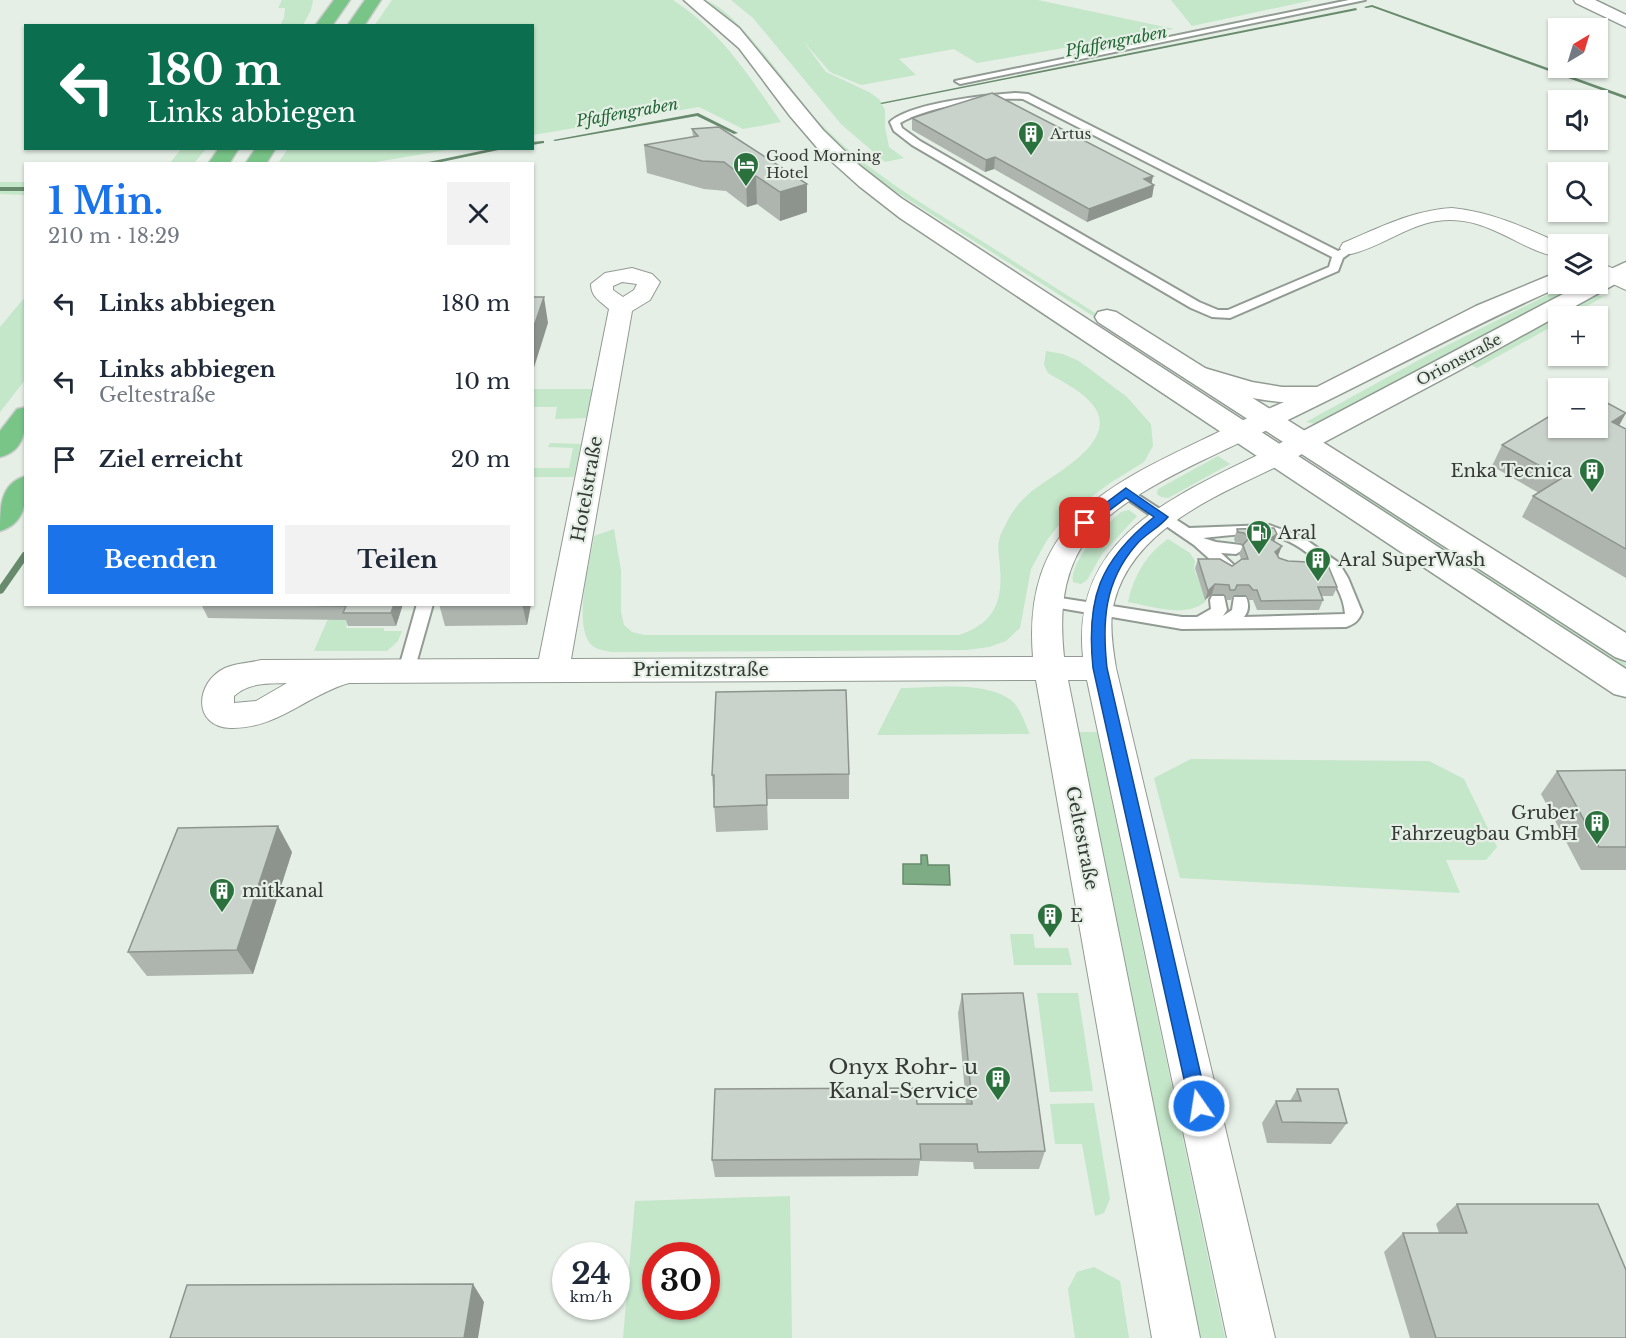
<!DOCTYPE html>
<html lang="de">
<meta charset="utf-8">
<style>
:root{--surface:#fff;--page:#f2f2f3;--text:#1f2937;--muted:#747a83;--accent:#1a73e8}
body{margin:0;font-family:"Libre Baskerville",serif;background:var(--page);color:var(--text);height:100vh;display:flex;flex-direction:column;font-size:22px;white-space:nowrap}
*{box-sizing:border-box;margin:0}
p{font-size:20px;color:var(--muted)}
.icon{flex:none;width:33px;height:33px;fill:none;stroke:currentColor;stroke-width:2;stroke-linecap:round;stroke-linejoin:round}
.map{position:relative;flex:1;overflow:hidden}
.sheet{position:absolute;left:24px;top:162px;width:510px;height:444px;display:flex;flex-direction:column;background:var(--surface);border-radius:0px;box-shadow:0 2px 4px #0004}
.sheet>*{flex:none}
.hud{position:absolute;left:24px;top:24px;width:510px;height:126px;border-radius:0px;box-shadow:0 2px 4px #0004;background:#0b6e4f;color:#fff;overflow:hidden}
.needle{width:39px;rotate:38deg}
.tools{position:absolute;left:1548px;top:18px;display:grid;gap:12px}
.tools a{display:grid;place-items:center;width:60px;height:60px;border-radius:0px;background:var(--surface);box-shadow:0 2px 4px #0004;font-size:30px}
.speed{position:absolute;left:552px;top:1242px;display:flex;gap:12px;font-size:30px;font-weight:700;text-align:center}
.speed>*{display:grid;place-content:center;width:78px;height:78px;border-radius:50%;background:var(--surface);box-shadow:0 2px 4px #0004;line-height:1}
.speed small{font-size:15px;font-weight:400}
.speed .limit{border:9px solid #d22;background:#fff;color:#111}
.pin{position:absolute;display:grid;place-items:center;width:51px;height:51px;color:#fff;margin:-26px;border-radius:12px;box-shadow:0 3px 9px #0006}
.me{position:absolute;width:66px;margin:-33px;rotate:347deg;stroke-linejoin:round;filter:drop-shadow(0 0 4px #0008)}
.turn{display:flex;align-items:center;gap:21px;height:126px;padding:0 24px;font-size:27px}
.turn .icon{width:78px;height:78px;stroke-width:2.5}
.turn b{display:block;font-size:42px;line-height:51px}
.round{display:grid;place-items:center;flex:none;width:63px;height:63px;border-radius:0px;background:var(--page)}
.head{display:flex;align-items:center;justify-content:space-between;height:102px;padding:0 24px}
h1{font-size:36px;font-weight:700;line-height:45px;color:var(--accent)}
.cta{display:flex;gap:12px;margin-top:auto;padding:12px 24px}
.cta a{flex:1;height:69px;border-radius:0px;background:var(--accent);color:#fff;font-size:24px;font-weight:700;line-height:69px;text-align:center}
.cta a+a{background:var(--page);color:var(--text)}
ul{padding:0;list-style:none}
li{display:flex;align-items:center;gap:18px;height:78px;padding:0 24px}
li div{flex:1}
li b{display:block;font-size:22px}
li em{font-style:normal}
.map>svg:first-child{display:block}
.green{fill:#c4e6c9;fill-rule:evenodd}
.water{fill:#7dac85;stroke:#688a6d;stroke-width:1.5}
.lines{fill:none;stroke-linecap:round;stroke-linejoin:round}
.stream{fill:#688a6d;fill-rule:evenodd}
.service-casing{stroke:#929b93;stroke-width:4}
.minor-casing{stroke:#929b93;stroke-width:2}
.tertiary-casing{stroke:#929b93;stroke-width:3}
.secondary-casing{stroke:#929b93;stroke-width:3}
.motorway-casing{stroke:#cbcccb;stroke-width:3}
.service{fill:#fff;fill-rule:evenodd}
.minor{fill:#fff;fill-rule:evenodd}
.tertiary{fill:#fff;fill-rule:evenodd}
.secondary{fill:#fff;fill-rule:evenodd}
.motorway{fill:#79c588;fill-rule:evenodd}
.wall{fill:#aeb5af}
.shaded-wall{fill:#8d948e}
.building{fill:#cad3cb;stroke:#8d948e;stroke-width:1.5}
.route{fill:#1a73e8;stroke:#114b97;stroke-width:1.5}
.labels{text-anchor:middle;stroke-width:4.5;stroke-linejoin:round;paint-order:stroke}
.far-poi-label{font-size:15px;fill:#363a36;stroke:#e5efe6;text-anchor:start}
.far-street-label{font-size:15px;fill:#363a36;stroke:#e5efe6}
.far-water-label{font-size:16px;font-style:italic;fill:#206533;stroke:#e5efe6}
.poi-label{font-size:18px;fill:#363a36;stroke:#e5efe6;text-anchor:start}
.street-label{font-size:18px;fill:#363a36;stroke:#e5efe6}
.near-poi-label{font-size:21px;fill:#363a36;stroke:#e5efe6;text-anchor:end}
</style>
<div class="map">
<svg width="1626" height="1338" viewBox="0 0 1626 1338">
<rect width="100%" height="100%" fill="#e5efe6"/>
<g class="green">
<polygon points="282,0 313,0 311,10 303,25 280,25 284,18 285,8 278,8"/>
<path d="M392,0H673C721,31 749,76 781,122L743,129L699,107L533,135L532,26H374Z"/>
<path d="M702,0C732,1 796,99 820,123C870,175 935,211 996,250C1067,295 1139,341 1210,386L1144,348L869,175L815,123L753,44Z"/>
<polygon points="731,0 1038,0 1174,29 977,63 954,49 899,59 916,75 861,85 830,72 803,41 826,72 869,92 879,99 885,110 885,127 889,147 904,158 885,162 841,124 753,18"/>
<polygon points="1171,0 1313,0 1192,26"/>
<polygon points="181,149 181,148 206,149 194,163 170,163"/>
<polygon points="288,149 288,148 453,149 370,163 278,163"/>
<polygon points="0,182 25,182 25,195 0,194"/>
<polygon points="1569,284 1577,286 1335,417 1315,424 1306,422 1428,355"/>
<polygon points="1598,295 1603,297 1569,316 1558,316 1558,323 1477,368 1471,365"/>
<polygon points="25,297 25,380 0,412 0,327"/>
<path d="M1046,351L1063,354L1079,361L1127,397L1151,424L1153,446L1144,462L1110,483L1067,515L1047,540L1031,569L1020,628L1006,641L989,647L967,650L610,652C603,650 593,649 589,642C574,619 590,562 594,536L614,529L621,570V612L624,625L632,632L644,635H959C993,624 1003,603 1000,568C1000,560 997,548 999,541C1000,534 1005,526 1008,520C1013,510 1023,498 1032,491C1055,473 1121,441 1093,405C1082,391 1063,382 1048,373L1044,365Z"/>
<polygon points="593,389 586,418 555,419 557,407 533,407 533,389"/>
<polygon points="550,443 581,444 574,477 533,477 533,468 569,468 573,448 548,447"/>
<polygon points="1218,456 1230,464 1168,498 1161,497 1157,494 1158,489"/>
<polygon points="1342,481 1626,664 1626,674 1335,485"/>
<path d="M1129,510L1137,516L1102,554L1087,580L1081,584L1073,582C1069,560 1106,525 1121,512Z"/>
<path d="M1168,539L1190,553L1195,561L1194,568L1206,601C1186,619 1151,606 1128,602C1134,576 1146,554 1168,539Z"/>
<polygon points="334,605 354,605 346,628 384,628 384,631 402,631 398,641 387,651 314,651"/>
<path d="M901,688C933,688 986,680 1012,701C1021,709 1025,724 1030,734L877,735Z"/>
<polygon points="1077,732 1097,732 1225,1338 1198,1338"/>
<polygon points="1191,759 1429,761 1464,779 1497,847 1486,860 1446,860 1460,893 1180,878 1154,778"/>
<polygon points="1010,934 1033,934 1035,948 1068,948 1072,965 1014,965"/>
<polygon points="1037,993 1078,993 1093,1091 1050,1092"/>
<polygon points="1094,1103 1110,1199 1104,1213 1095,1216 1082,1144 1055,1144 1050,1104"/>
<path d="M790,1196L792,1338H623L635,1201ZM656,1256H706V1306H656Z"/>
<polygon points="1094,1267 1120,1281 1129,1338 1075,1338 1068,1289 1077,1272"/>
</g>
<polygon class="water" points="921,855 927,855 928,865 949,865 950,885 903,884 903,864 921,864"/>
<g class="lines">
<g class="stream">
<polygon points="1372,5 1626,96 1626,99 1372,7 1366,8 1364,7"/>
<polygon points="1356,8 1357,10 882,104 880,103"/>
<polygon points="698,113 738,133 734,134 697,116 555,141 553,140"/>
<polygon points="542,141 544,141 544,143 532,145 532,142"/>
<polygon points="495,148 508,148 432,164 419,164"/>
<rect x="0" y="187" width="26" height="4"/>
<polygon points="23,552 26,552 26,560 3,593 0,594 0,585"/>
</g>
<defs>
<g id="service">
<polygon points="1349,0 1365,0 960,84 955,81"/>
<path d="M1015,93L1028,94L1338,251L1351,245L1357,248L1343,258L1338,271L1230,318L1212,317L1191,308L912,145L894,131L890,122C910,103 986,95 1015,93ZM1023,99L1332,257L1329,267L1228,310H1218L1199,302L920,141L902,128L900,123C929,106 990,97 1023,99Z"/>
<path d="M1126,487L1189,528L1269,525L1302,537L1339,563L1348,578L1362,612C1359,620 1355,624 1346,627L1182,629L1042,605L1040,601L1042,597L1048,596L1182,617H1197L1211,609L1210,600L1212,596H1224L1227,610L1223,616L1232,610L1234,597H1246C1249,604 1249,611 1244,617L1345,614C1343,579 1303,540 1268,535C1247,532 1224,536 1203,538L1216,542L1241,545L1244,549L1236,554L1221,553L1237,568L1229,573L1224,572L1194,545L1121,495L1119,492Z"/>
<polygon points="417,604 433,604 414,671 412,675 400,675 398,671"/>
</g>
<g id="minor">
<path d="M1452,208C1492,212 1526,228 1561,244H1558V257C1516,249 1487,214 1437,221C1406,226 1381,247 1351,254L1343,253L1340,248L1343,243C1379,228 1413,210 1452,208Z"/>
<polygon points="1598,262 1626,274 1626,290 1598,277"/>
<path d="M632,268L652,274L660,282L650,300L632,311L571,659L1033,657C1021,513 1121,480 1231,426L1240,424L1249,426L1253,432L1249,438C1201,462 1110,499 1082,546C1061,580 1060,618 1064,657H1083C1070,535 1178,495 1268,450L1277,448L1286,450L1290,456L1286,462C1220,495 1125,529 1112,613C1110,631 1113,650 1116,668L1275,1338H1227L1087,680H1068L1200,1338H1152L1036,680L349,683C307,695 277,729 231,728C192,727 195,682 225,668C236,663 250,663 261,660L539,659L609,309C600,301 591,297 591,284L605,273ZM622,282L637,284L634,290L623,297L613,290V286ZM287,683L256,701L234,703V696C250,682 267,684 287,683Z"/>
</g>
<g id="tertiary">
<polygon points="1574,0 1595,0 1626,15 1626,27 1576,3"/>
<polygon points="1626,262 1626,278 1458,371 1287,462 1277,465 1267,462 1263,456 1267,450 1582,284 1598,284 1598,275"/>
<path d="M1558,272V284H1566C1459,331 1356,389 1250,438L1240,440L1230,438L1226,432L1230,426L1284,402C1263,401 1192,389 1181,373L1185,368L1194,365L1252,382L1282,387H1317L1476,306Z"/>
</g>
<g id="secondary">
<polygon points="684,0 703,0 739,28 823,130 860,166 901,198 1626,669 1626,697 1614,694 900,218 859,186 820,151 790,116 739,48"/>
<polygon points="1107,310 1116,312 1626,633 1626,661 1615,657 1098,322 1095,317 1098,312"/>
</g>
<g id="motorway">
<polygon points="334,0 350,0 332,26 315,26"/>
<polygon points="365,0 381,0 364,26 347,26"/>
<polygon points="219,148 239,148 229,164 208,164"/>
<polygon points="256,148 276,148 266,164 245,164"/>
<path d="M26,407C26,429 25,451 0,457V431L17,409Z"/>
<path d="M26,476C26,499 27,523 0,531C0,508 0,483 26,476Z"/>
</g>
</defs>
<use href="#service" class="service-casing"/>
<use href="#minor" class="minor-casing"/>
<use href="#tertiary" class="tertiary-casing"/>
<use href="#secondary" class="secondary-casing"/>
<use href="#motorway" class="motorway-casing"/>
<use href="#service" class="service"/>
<use href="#minor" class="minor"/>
<use href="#tertiary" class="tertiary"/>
<use href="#secondary" class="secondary"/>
<use href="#motorway" class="motorway"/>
</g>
<g class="wall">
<polygon points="912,118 1153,176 1151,183 1154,185 1152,197 1087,222 994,169 985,172 912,130"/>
<polygon points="692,129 807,184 807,212 780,221 757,204 747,207 726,191 704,189 647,173 644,145 693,137"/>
<polygon points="1619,425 1626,429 1626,578 1522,517 1533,496 1539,493 1492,466 1502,445"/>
<polygon points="1237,529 1277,534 1274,542 1279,558 1337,587 1333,596 1322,596 1323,600 1319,610 1257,610 1253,600 1249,600 1246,595 1234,595 1231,600 1227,600 1225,594 1212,594 1205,600 1195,568 1198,559 1232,566 1241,559 1239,554 1243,545 1241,543 1235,542 1234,539"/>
<polygon points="201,604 403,604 396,626 348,626 346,620 208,618"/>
<polygon points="439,604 531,604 527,625 445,626"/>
<polygon points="1626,770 1626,870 1581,870 1541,794 1557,771"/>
<polygon points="849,774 849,799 767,799 768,830 716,832 712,775"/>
<polygon points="292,852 253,974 147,976 128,952"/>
<polygon points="962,994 1045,1151 1039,1169 974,1169 973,1162 920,1161 918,1176 715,1177 712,1160 917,1104 966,1104 958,1013"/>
<polygon points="1297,1089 1347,1123 1331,1144 1267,1143 1262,1123 1276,1101 1290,1101"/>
<polygon points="1457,1204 1626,1338 1410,1338 1384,1252 1403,1233 1439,1233 1436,1224"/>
</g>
<g class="shaded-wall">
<polygon points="995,157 994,169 985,172 986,160"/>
<polygon points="756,176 757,204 747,207 746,179"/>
<polygon points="1153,176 1151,186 1154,185 1152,197 1087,222 1089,209 1144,179"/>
<polygon points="807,184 807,212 780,221 780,192"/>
<polygon points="544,297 548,323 532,374 532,332"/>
<polygon points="1626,413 1615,433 1612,422"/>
<polygon points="1277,534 1273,544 1270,539"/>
<polygon points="1282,546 1278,556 1275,552"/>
<polygon points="532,582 534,590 532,598"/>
<polygon points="1215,584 1212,594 1205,600 1208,591"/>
<polygon points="394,604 403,604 396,626 391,613"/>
<polygon points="522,604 531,604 527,625"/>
<polygon points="278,826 292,852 253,974 237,950"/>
<polygon points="473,1284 484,1302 478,1338 464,1338"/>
</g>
<g class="building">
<polygon points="992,93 1153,176 1144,179 1154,185 1089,209 995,157 986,160 912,118"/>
<polygon points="719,127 807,184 780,192 756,176 746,179 724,162 702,161 644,145 698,136 692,129"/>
<polygon points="532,297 544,297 532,332"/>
<polygon points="1598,398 1626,413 1612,422 1626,429 1626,549 1533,496 1562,478 1502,445 1558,411 1558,428 1598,428"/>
<polygon points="1274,528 1277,534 1270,539 1282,546 1275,552 1279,558 1288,561 1327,563 1337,587 1318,587 1323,600 1261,601 1257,590 1253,590 1249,585 1237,585 1235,590 1230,590 1229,585 1215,584 1208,591 1198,559 1220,559 1232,566 1242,559 1248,559 1243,545 1249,538 1244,533 1238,532 1237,529"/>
<polygon points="247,604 394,604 391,613 343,613 346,606"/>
<polygon points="846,690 849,774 766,775 767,805 714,807 714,775 712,775 716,692"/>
<polygon points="1626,770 1626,847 1599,847 1557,771"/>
<polygon points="278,826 237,950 128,952 178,828"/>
<polygon points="1023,993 1045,1151 978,1152 977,1144 920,1144 921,1159 712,1160 715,1089 916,1088 917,1104 972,1104 962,994"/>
<polygon points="1297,1089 1338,1089 1347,1123 1282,1122 1276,1101 1301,1101"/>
<polygon points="1457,1204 1598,1204 1626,1270 1626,1338 1436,1338 1403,1233 1467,1233"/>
<polygon points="473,1284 464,1338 170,1338 187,1285"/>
</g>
<path class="route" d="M1126,488L1168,517C1159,528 1145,534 1136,545C1104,582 1102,622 1107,668L1208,1106L1206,1112L1199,1115L1193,1112L1190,1106L1093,668C1086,599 1099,561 1154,517L1126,498L1090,525L1085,527L1079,523Z"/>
<defs>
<symbol id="building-pin" viewBox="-11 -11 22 30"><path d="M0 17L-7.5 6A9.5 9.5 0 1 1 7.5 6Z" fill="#2a713d" stroke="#e5efe6"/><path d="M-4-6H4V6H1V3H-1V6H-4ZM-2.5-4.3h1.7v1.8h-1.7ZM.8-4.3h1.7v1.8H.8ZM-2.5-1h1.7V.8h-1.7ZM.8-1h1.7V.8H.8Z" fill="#fff"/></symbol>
<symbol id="hotel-pin" viewBox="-11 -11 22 30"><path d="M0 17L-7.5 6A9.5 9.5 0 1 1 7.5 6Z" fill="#2a713d" stroke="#e5efe6"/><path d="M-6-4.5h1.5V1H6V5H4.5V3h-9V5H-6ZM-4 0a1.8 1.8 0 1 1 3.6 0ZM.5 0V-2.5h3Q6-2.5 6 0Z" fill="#fff"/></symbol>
<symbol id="fuel-pin" viewBox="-11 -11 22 30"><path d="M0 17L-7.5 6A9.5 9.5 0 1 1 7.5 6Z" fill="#2a713d" stroke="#e5efe6"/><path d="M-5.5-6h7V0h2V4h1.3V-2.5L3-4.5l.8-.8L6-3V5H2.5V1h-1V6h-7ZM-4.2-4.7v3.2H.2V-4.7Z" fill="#fff"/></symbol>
</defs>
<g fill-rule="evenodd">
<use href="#building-pin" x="1016" y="119" width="30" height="40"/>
<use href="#hotel-pin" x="731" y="150" width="30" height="40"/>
<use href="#building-pin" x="1577" y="456" width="30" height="40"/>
<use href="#fuel-pin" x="1244" y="518" width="30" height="40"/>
<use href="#building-pin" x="1303" y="545" width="30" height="40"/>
<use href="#building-pin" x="1582" y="808" width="30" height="40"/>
<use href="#building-pin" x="207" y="876" width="30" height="40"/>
<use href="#building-pin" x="1035" y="901" width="30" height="40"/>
<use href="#building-pin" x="983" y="1064" width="30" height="40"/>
</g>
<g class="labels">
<g class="far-poi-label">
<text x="1050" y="139">Artus</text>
<text x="766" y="161">Good Morning<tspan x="766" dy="17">Hotel</tspan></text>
</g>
<g class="far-street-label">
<text transform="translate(1459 360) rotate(-28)" y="5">Orionstraße</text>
</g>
<g class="far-water-label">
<text transform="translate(1116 41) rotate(-11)" y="6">Pfaffengraben</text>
<text transform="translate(627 112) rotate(-10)" y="6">Pfaffengraben</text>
</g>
<g class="poi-label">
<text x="1572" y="477" text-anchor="end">Enka Tecnica</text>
<text x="1278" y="539">Aral</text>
<text x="1338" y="566">Aral SuperWash</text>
<text x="1578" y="819" text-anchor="end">Gruber<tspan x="1578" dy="21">Fahrzeugbau GmbH</tspan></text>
<text x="242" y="897">mitkanal</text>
<text x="1070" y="922">E</text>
</g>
<g class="street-label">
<text transform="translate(587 489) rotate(-80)" y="6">Hotelstraße</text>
<text x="701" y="676">Priemitzstraße</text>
<text transform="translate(1082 838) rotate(79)" y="6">Geltestraße</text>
</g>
<g class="near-poi-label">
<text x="978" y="1074">Onyx Rohr- u<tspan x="978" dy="24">Kanal-Service</tspan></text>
</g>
</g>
</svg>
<div class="tools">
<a><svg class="needle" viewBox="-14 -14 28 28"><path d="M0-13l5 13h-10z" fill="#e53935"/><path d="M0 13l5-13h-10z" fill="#747a83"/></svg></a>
<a><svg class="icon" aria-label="sound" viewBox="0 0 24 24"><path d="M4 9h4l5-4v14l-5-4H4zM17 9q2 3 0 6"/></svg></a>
<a><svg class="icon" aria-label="search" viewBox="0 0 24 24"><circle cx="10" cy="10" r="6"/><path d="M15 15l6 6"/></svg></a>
<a><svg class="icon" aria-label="layers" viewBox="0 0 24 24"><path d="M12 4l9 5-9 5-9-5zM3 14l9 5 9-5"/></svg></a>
<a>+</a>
<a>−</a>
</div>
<div class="speed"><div>24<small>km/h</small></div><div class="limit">30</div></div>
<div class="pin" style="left:1085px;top:523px;background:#d93025"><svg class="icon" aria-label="arrive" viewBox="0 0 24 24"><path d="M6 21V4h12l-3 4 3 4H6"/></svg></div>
<svg class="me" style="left:1199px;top:1106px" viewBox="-20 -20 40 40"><circle r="17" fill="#1a73e8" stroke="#fff" stroke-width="3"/><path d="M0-11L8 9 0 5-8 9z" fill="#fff"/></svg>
<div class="hud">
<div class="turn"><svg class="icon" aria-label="left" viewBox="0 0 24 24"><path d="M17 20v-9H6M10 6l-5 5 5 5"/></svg><div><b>180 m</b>Links abbiegen</div></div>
</div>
<section class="sheet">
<div class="head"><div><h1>1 Min.</h1><p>210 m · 18:29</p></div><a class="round"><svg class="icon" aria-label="close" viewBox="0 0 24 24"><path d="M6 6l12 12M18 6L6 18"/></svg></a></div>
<ul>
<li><svg class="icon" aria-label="left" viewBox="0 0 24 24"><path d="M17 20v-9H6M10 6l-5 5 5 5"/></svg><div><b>Links abbiegen</b></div><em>180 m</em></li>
<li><svg class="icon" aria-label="left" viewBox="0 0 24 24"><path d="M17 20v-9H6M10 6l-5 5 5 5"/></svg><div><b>Links abbiegen</b><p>Geltestraße</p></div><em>10 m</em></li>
<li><svg class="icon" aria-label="arrive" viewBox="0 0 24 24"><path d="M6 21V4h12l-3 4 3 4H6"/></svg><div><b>Ziel erreicht</b></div><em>20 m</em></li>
</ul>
<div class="cta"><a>Beenden</a><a>Teilen</a></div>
</section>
</div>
